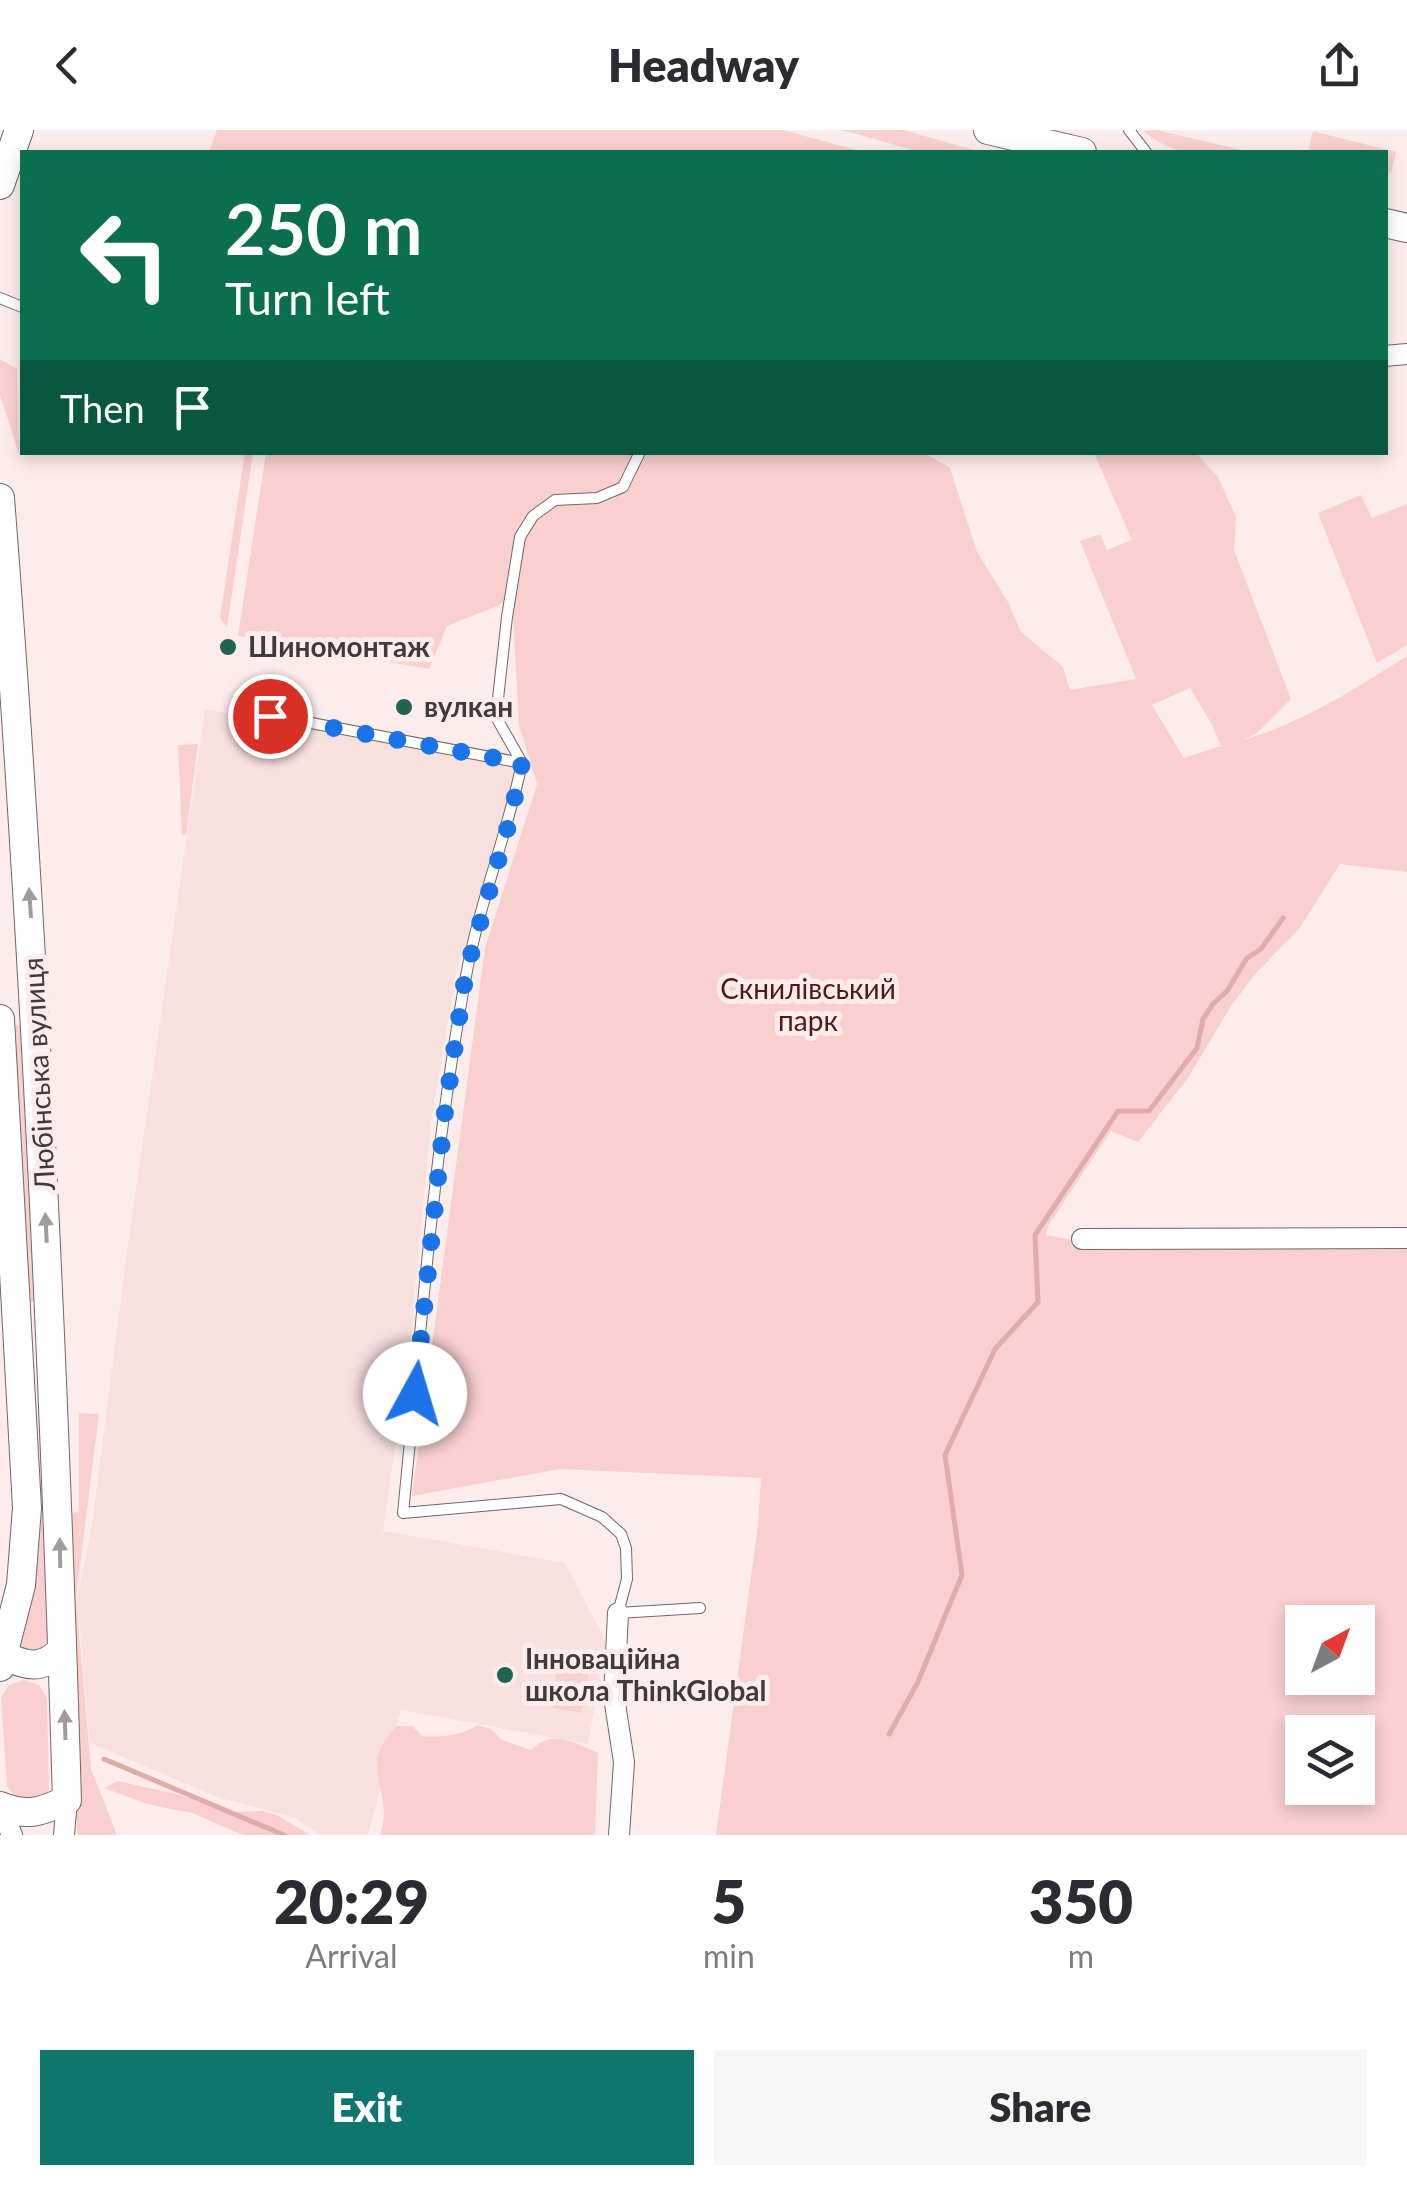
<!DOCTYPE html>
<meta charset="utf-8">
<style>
:root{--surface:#fff;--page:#f7f7f7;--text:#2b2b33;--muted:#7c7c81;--accent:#0f766e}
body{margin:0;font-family:Lato,sans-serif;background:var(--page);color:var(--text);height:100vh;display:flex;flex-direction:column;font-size:38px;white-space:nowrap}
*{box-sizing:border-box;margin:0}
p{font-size:32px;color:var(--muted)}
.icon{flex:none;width:55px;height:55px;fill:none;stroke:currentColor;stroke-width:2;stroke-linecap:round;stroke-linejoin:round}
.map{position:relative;height:1705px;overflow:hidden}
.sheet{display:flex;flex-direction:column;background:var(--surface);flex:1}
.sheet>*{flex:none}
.guide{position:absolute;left:20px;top:20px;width:1368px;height:305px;border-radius:0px;box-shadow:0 5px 15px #0003;background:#0b6e4f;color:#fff;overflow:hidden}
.needle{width:65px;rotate:41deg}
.tools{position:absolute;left:1285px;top:1475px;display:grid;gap:20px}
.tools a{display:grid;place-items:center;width:90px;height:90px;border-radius:0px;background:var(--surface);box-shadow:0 5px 15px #0003;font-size:50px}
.pin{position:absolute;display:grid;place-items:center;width:85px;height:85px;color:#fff;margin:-42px;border:5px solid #fff;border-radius:50%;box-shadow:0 2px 10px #0007}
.me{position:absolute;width:110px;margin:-55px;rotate:6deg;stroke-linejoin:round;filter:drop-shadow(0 0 8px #0008)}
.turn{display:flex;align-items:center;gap:35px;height:210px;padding:0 40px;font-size:45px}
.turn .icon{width:130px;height:130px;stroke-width:2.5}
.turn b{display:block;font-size:70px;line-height:85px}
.then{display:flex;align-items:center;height:95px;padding:0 40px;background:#0003;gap:20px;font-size:38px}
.eta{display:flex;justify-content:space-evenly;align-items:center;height:170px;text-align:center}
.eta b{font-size:60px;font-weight:800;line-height:70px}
.button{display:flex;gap:20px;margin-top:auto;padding:20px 40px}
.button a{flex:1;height:115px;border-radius:0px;background:var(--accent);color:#fff;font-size:40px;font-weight:800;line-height:115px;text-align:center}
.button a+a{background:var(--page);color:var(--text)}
header{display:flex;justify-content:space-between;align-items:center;height:130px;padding:0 40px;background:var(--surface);font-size:45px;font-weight:800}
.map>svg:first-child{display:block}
.built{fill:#f8e0df}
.green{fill:#f9d0ce;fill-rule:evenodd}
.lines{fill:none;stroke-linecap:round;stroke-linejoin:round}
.stream{stroke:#e0aca9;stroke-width:5}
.lane-casing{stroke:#746665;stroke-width:12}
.street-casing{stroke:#746665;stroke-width:22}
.secondary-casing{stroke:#746665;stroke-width:30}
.lane{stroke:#fff;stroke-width:10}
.street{stroke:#fff;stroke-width:20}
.secondary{stroke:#fff;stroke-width:28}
.oneway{fill:#a09c9c}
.route{stroke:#1a73e8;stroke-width:18;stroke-dasharray:0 32.4}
.poi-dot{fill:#226351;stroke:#fcedec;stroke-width:4}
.labels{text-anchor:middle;stroke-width:10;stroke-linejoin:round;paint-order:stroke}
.poi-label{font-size:28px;font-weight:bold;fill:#403a3a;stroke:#fcedec;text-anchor:start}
.park-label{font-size:28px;fill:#541619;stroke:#fcedec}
.street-label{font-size:28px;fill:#403a3a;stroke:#fcedec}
</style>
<header><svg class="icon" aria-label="back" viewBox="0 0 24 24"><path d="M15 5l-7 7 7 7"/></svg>Headway<svg class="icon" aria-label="share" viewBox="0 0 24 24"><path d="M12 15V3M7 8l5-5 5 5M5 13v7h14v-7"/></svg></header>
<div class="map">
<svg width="1407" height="1705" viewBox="0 0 1407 1705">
<rect width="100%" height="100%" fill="#fcedec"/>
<polygon class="built" points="205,579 517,637 456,843 431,991 410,1212 383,1401 565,1433 606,1511 588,1614 401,1580 368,1705 321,1705 293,1687 217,1667 90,1613 77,1469 92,1395 126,1129"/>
<g class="green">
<polygon points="217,0 783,0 864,22 209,22"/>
<polygon points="843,0 904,0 980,22 919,22"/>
<path d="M1157,0L1250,22C1208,23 1177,30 1143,1Z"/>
<polygon points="1313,1 1396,22 1391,43 1385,42 1385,22 1308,22"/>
<polygon points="0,229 17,239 19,324 0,265"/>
<polygon points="245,322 253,323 227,497 220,488"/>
<path d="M1195,322L1218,347L1236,387L1234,420L1291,569L1256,604L1242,610C1301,594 1356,558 1407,526V742L1340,734L1299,799L1256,843L1231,876L1188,948L1138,1012L1111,1001L1048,1096L1046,1105L1077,1111L1407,1112V1705H716L758,1395L761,1348L560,1339L412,1366L485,818L537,654L519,595L512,470L447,496L429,539L238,506L266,323H924L950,338L977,422L1008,472L1021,502L1063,537L1070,560L1136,549L1080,411L1100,404L1107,420L1132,410L1094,323ZM1190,558L1211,593L1221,616L1184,628L1152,575ZM1302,1492H1358V1548H1302ZM1302,1602H1358V1658H1302Z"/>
<polygon points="1361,365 1372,388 1407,374 1407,515 1377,533 1318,383"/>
<polygon points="198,614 186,705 182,705 178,615"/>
<polygon points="20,895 37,1172 30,1172 14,896"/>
<polygon points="79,1283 99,1284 76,1467 91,1639 117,1705 77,1705 70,1383 79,1382"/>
<polygon points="37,1387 45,1387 48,1509 44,1518 27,1523 19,1516"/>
<polygon points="561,1519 592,1525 581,1583 550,1577"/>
<polygon points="24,1550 39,1555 47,1568 49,1660 38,1670 16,1668 7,1656 1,1568 9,1555"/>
<path d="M478,1595L491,1599L502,1610L531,1620C552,1598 575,1613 598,1623L595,1705H380C396,1660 354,1638 397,1596H412L422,1606C440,1608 463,1605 478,1595Z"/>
<polygon points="118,1651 176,1664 234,1682 263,1681 277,1685 310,1705 243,1705 192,1683 147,1674 104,1658"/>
</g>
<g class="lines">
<g class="stream">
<polyline points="889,1604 917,1554 962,1445 945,1325 995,1219 1038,1172 1035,1105 1118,981 1149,981 1197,918 1203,889 1213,874 1227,861 1247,828 1261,819 1283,788"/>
<polyline points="104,1629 284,1705"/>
</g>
<defs>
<g id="lane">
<polyline points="1129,0 1146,22"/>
<polyline points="0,168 22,177"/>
<path d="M640,322L623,357L597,368L555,370L533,386L520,407L507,487L496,587L522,633C507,705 479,774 466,846C433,1023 421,1204 403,1383L561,1369L602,1387L621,1404L626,1418L627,1449L618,1483L700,1478"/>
<polyline points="269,585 522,633"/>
</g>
<g id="street">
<polyline points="1385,226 1407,224"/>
<polyline points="1082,1109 1407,1108"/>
<polyline points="618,1483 614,1567 624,1632 619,1705"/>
<polyline points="0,1676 12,1705"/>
<polyline points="64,1705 67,1670"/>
</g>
<g id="secondary">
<polyline points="988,0 1082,22"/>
<polyline points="0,55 19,0"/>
<polyline points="1385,93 1407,98"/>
<path d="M0,368C34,802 54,1235 67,1670C41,1682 27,1687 0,1676"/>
<polyline points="0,889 27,1378 21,1455 0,1537"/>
<path d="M3,1525C27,1537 42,1540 62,1520"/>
</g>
</defs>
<use href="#lane" class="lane-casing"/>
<use href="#street" class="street-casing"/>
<use href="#secondary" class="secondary-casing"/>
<use href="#lane" class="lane"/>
<use href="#street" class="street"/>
<use href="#secondary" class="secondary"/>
</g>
<defs><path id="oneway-solid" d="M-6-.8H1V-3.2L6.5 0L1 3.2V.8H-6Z" transform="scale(2.5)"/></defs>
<g class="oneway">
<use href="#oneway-solid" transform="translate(30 773) rotate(-94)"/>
<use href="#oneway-solid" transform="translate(46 1098) rotate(-93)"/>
<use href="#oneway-solid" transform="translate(60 1423) rotate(-91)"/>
<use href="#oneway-solid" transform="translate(65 1595) rotate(-92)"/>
</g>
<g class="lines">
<polyline class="route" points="270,586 522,633 511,686 466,842 445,982 415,1264"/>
</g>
<g class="poi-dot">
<circle cx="228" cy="517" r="10"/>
<circle cx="404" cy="577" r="10"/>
<circle cx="505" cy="1545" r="10"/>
</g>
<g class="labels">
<g class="poi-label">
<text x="248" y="527">Шиномонтаж</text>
<text x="424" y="587">вулкан</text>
<text x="525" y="1539">Інноваційна<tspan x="525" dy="32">школа ThinkGlobal</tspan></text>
</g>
<g class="park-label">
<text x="808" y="869">Скнилівський<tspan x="808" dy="32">парк</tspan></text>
</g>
<g class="street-label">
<text transform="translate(39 944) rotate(-93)" y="10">Любінська вулиця</text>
</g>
</g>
</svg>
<div class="tools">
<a><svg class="needle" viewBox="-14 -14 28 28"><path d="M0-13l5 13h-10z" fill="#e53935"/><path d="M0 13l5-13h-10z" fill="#7c7c81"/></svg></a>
<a><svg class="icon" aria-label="layers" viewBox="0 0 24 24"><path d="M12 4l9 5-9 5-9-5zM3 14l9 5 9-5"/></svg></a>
</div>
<div class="pin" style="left:270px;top:586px;background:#d93025"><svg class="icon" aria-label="arrive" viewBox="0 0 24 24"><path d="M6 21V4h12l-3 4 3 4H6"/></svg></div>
<svg class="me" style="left:415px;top:1264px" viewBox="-20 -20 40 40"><circle r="19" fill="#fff"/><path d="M0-13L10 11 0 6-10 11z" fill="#1a73e8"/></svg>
<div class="guide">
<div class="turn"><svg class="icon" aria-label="left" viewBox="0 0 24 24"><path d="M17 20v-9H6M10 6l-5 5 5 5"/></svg><div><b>250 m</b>Turn left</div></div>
<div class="then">Then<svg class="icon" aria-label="arrive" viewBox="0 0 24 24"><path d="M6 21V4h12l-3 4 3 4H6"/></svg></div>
</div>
</div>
<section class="sheet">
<div class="eta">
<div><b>20:29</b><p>Arrival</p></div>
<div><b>5</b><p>min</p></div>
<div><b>350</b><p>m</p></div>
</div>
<div class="button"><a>Exit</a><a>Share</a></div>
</section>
